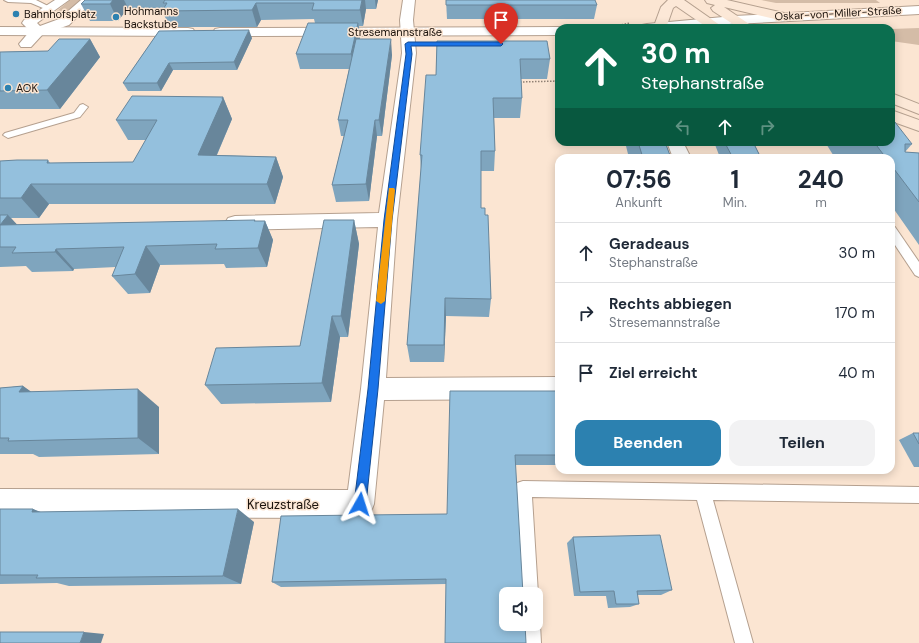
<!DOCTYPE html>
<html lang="de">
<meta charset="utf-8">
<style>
:root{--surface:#fff;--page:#f2f2f3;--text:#1f2937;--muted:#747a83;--line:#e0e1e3;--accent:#2c81b0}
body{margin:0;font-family:"DM Sans",sans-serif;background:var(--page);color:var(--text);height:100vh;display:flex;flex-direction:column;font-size:15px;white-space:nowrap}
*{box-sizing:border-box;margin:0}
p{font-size:13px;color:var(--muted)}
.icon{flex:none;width:22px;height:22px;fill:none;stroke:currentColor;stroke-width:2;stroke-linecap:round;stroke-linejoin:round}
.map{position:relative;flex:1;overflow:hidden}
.panel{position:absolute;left:555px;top:154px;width:340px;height:320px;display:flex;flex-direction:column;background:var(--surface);border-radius:12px;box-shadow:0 2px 10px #0003}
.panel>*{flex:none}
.banner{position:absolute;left:555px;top:24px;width:340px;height:122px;border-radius:12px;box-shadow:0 2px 10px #0003;background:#0b6e4f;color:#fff;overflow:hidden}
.controls{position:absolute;left:499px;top:587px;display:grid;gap:8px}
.controls a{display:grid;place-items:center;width:44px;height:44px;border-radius:8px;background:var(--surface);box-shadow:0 2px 10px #0003;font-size:20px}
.pin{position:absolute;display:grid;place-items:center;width:34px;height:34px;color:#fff;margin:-41px -17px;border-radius:50% 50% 50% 0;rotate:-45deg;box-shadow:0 0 4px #0007}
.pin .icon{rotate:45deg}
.me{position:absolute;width:44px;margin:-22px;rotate:6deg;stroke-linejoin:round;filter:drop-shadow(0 0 3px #0008)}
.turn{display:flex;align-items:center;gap:14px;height:84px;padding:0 20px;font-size:18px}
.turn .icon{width:52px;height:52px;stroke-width:2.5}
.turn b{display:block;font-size:28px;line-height:34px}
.lanes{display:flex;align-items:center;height:38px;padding:0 20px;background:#0003;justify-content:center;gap:20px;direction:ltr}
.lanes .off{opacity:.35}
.eta{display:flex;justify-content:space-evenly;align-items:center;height:68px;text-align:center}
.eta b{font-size:24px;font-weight:700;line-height:28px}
.cta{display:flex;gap:8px;margin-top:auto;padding:8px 20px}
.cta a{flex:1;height:46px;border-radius:12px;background:var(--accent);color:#fff;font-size:16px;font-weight:700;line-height:46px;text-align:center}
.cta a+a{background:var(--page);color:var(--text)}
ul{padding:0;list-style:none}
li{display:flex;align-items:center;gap:12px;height:60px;padding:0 20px;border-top:1px solid var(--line)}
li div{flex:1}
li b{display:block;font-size:15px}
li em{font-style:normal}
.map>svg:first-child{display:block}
.green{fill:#d4bca7}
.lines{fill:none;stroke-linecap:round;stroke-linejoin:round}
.service-casing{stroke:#b5a08f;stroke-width:2}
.minor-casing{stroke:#b5a08f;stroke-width:2}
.tertiary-casing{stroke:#b5a08f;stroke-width:2}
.secondary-casing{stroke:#b5a08f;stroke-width:2}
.path{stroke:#908174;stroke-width:1.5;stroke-dasharray:1.5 1.5;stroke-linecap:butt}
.service{fill:#fff;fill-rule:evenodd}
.minor{fill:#fff;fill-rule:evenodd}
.tertiary{fill:#fff;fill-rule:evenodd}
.secondary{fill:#fce8d7;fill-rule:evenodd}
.wall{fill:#7fa5be}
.shaded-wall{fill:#68869b}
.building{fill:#94c0dd;stroke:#68869b}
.route{fill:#1a73e8;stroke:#114b97}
.slow{fill:#f59e0b}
.poi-dot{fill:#2c81b0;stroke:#fbe5d2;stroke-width:1.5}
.labels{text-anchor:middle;stroke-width:3;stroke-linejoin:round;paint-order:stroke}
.far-poi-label{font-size:11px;fill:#1b130d;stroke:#fbe5d2;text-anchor:start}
.far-street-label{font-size:11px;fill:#1b130d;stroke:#fbe5d2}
.street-label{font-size:13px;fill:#1b130d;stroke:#fbe5d2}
</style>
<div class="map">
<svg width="919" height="643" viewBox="0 0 919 643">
<rect width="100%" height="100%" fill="#fbe5d2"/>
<g class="green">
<polygon points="70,0 83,0 64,15 52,15"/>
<polygon points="761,0 876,0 880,3 776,3"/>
<polygon points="919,28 919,45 891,41 891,29"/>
</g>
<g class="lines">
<defs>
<g id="service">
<polygon points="4,0 36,0 54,9 50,11 31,3 8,2"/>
<polygon points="83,104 88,107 80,117 8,138 3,135 5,133 74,113 80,105"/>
<polygon points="891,226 895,227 919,262 919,277 915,275 891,239"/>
<polygon points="523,481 919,487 919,503 713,500 753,643 735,643 697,500 532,497 538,594 536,599 536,594 520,594 515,489 517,483"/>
<polygon points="536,617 540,624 541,643 523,643 522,624 536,624"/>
</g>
<g id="minor">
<polygon points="55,0 69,0 37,23 40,26 59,19 81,0 94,0 69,25 43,34 31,47 21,47 19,44 30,31 22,23 24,20"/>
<polygon points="403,0 415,0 413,20 416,53 397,220 386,378 559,377 559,399 384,400 374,504 370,514 360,518 0,517 0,489 348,490 361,389 378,227 235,230 228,228 225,223 228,218 235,216 379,213 402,53 400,20"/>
<polygon points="919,6 919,14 734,24 728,20 734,16"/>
<polygon points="667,142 683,142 691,158 673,158"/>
</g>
<g id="tertiary">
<polygon points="734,16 739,17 740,20 739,23 690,28 640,28 642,25 647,24"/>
<polygon points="0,27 188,28 193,29 195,32 193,35 188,36 0,35"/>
<polygon points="559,27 563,28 559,28 559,35 220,36 215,35 213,32 215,29 220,28"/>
</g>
<g id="secondary">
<polygon points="668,0 684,0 724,28 708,28 676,6 673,8 666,28 656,28 654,26 661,7"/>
<polygon points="705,0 727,0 784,13 785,16 779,20 724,7 755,28 739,28 713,11 711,8 715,5 707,3"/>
<polygon points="891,93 919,104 919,114 891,103"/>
<polygon points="891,110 919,120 919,131 891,121"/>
</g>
</defs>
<use href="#service" class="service-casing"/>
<use href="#minor" class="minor-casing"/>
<use href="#tertiary" class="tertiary-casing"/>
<use href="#secondary" class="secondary-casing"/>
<g class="path">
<polyline points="607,28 630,23"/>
<polyline points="520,82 559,81"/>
</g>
<use href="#service" class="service"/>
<use href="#minor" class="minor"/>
<use href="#tertiary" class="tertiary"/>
<use href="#secondary" class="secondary"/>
</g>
<g class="wall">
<polygon points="85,0 378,0 376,9 366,9 363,26 359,26 360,37 360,39 392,55 382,136 377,136 369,201 336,202 332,185 344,136 341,136 338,120 349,69 300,69 296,54 315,23 314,19 261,20 257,27 170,27 162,11 164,8 128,8 118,21 90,21 81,4"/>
<polygon points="446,0 597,5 594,19 447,19"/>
<polygon points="159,31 252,38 237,70 173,70 161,91 128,91 123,83"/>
<polygon points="90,39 100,57 60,109 0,109 0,52 48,51"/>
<polygon points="437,41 550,59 547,79 521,79 522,98 520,118 494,118 495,151 494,171 481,171 481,208 485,215 491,299 489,317 446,316 444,362 410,362 407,345 421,171 420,155 436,75"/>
<polygon points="223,97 232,119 217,155 276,157 283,177 275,204 49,204 39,218 11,218 17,225 265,221 273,240 267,267 226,268 224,264 160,265 150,293 128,294 112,276 116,267 74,269 73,271 32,272 26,266 0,267 0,161 48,160 50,163 133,162 146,140 128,140 116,120"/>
<polygon points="625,142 665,142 671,158 629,158"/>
<polygon points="714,142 753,142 761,158 723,158 721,155 719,155"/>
<polygon points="825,142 891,142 912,144 905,152 919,153 919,245 891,205 891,158 835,158"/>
<polygon points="354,220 359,244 348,337 340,337 331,402 221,404 205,385 300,346"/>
<polygon points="23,386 31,392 159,407 159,454 39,457 33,454 0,454 0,388"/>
<polygon points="559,391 559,465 515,465 446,584 281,587 272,582 447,514"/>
<polygon points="913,433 919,433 919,467 914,467 899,440"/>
<polygon points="664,470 728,470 726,472 665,471"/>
<polygon points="0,509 33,509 39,512 254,522 241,584 69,586 57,583 0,584"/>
<polygon points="573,537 672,590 661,595 637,595 639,604 630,607 608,608 606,596 574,596 567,543"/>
</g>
<g class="shaded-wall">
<polygon points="113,0 124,0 128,8 118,21 110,4"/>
<polygon points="362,0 365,0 366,9 363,26 360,10"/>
<polygon points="375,0 378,0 376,9"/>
<polygon points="256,3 261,20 257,27 252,10"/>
<polygon points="358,23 360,37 354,68 351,54"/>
<polygon points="249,30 252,38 237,70 234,62"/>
<polygon points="90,39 100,57 60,109 47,90"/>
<polygon points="391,39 392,55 382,136 379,120"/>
<polygon points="169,63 173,70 161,91 157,83"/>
<polygon points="223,97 232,119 208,175 198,155"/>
<polygon points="375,120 377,136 369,201 366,184"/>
<polygon points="276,157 283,177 275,204 267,184"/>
<polygon points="31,184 49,204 39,218 21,198"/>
<polygon points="8,215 27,235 0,225"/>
<polygon points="255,220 261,234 265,221 273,240 267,267 258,248 254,221"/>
<polygon points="354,220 359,244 348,337 341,316"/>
<polygon points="146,246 160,265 150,293 135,274"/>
<polygon points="56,249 74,269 73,271 55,252"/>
<polygon points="445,298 446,316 444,362 444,345"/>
<polygon points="332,316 340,337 331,402 322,383"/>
<polygon points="23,386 50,405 19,392"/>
<polygon points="138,389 159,407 159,454 138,438"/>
<polygon points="33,509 64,521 32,512"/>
<polygon points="238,509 254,522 241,584 223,576"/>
<polygon points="84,632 104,634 101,643 80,643"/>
</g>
<g class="building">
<polygon points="85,0 113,0 110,4 81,4"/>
<polygon points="165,0 362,0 360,10 312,10 314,3 256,3 252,10 162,11 167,3 163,3"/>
<polygon points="446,0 595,0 597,5 446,5"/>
<polygon points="308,23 358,23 351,54 296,54"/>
<polygon points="249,30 234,62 169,63 157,83 123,83 159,31"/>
<polygon points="59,39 90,39 47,90 0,91 0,52 48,51"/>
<polygon points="356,39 391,39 379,120 375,120 366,184 332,185 348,120 338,120"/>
<polygon points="437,41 547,41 550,59 520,59 522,98 493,98 495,151 481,151 481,208 485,208 485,215 488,215 491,299 445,298 444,345 407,345 422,155 420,155 426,75 436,75"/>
<polygon points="132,96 223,97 222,99 223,99 198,155 276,157 267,184 31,184 21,198 0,198 0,161 17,160 48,160 47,163 133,162 157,120 116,120"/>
<polygon points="891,117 912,144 905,144 905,152 919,153 919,202 891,165 891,158 886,158 874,142 891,142"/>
<polygon points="638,142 665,142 671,158 643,158"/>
<polygon points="723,142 753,142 761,158 733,158 726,145 724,145"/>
<polygon points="0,215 8,215 0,225 255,220 254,221 265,221 258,248 215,249 217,244 146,246 135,274 112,276 124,247 56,249 55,252 12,253 16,247 0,247"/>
<polygon points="324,220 354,220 341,316 332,316 322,383 205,385 216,348 300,346"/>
<polygon points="23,386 19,392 138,389 138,438 8,441 9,438 0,438 0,388"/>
<polygon points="450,391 559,391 559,455 515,455 523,594 506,594 506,624 525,624 526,643 445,643 446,579 272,582 281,516 447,514"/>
<polygon points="913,433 919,433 919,444"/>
<polygon points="0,509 33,509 32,512 238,509 223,576 36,578 38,575 0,575"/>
<polygon points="660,535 672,590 637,591 639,604 616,604 614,591 580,592 573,537"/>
<polygon points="0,632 84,632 80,643 0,643"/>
</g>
<polygon class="route" points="408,42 501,42 503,44 501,46 411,46 412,54 392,220 378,389 366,504 364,508 360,510 356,508 354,504 368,389 384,220 406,54 405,44"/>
<polygon class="slow" points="389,188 394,188 395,190 385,301 381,304 376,301"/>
<g class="poi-dot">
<circle cx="16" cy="14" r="4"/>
<circle cx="116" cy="17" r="4"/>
<circle cx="8" cy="88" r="4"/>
</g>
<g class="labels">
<g class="far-poi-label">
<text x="124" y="15">Hohmanns<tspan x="124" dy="13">Backstube</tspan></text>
<text x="24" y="18">Bahnhofsplatz</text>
<text x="16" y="92">AOK</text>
</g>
<g class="far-street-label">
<text transform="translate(838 13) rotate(-3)" y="4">Oskar-von-Miller-Straße</text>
<text x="395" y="36">Stresemannstraße</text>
</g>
<g class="street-label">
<text x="283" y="509">Kreuzstraße</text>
</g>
</g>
</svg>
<div class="controls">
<a><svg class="icon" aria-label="sound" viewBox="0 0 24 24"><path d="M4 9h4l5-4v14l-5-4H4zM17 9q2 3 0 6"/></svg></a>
</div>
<div class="pin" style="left:501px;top:44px;background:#d93025"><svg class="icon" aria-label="arrive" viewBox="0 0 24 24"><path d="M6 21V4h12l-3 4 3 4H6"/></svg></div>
<svg class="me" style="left:360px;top:504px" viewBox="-20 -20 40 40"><path d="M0-17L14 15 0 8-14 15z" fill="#1a73e8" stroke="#fff" stroke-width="4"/></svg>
<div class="banner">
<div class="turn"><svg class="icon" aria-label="ahead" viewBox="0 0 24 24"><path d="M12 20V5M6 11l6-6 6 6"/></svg><div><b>30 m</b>Stephanstraße</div></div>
<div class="lanes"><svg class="icon off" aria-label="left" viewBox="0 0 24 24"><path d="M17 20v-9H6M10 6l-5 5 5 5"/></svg><svg class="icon" aria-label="ahead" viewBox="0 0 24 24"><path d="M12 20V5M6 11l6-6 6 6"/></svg><svg class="icon off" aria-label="right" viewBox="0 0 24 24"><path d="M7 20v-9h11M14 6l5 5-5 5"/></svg></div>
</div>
<section class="panel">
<div class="eta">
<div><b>07:56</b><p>Ankunft</p></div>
<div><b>1</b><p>Min.</p></div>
<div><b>240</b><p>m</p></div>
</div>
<ul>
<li><svg class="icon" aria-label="ahead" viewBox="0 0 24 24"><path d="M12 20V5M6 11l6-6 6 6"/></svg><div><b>Geradeaus</b><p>Stephanstraße</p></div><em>30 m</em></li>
<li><svg class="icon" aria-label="right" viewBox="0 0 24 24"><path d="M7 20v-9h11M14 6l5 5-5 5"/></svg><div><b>Rechts abbiegen</b><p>Stresemannstraße</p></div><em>170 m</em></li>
<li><svg class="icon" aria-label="arrive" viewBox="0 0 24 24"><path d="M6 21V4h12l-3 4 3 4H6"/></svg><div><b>Ziel erreicht</b></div><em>40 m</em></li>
</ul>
<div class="cta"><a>Beenden</a><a>Teilen</a></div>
</section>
</div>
